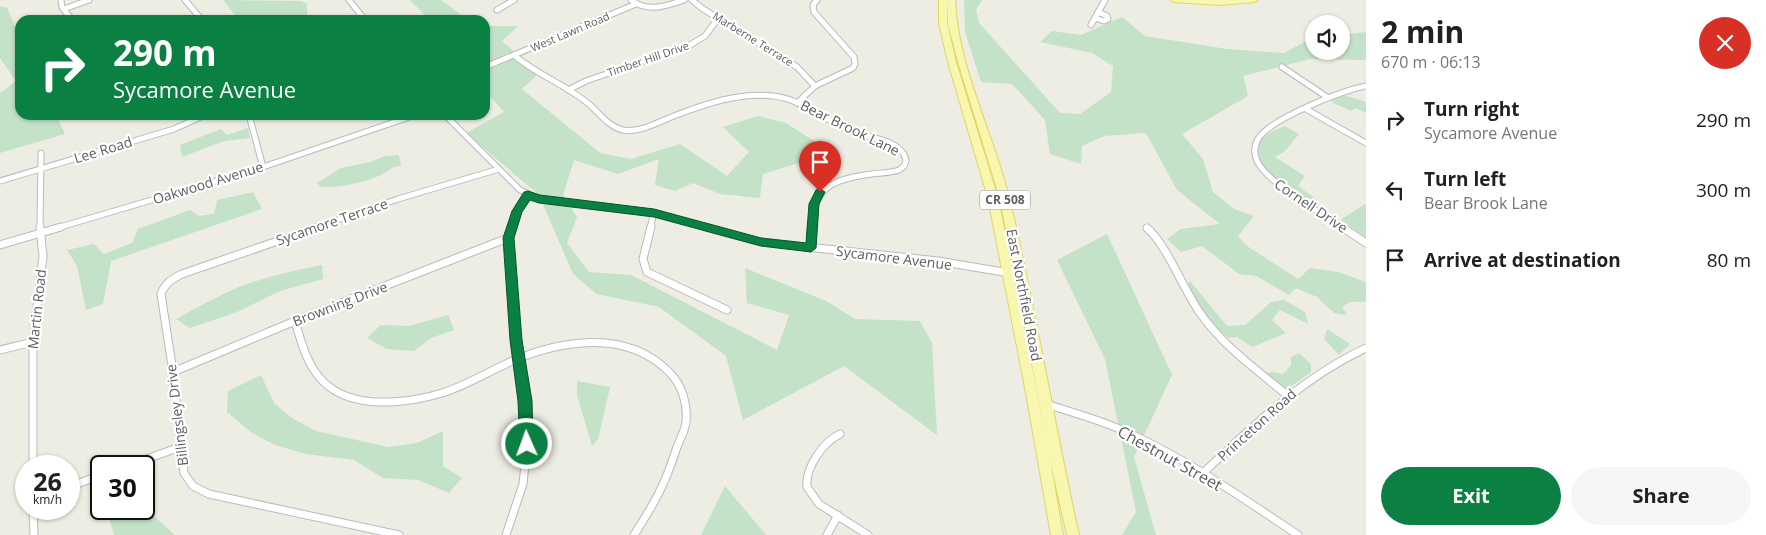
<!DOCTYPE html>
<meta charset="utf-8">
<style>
:root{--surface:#fff;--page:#f6f6f6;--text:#202124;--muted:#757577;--accent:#0b8043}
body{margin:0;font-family:"Open Sans",sans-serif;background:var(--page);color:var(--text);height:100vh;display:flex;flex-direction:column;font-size:19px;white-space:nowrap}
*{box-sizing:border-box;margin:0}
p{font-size:16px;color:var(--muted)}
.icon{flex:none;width:28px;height:28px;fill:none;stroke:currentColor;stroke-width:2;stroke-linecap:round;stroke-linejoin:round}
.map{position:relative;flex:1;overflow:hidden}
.details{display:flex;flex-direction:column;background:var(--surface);width:400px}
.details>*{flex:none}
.top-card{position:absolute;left:15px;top:15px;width:475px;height:105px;border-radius:15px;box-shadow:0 1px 4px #0004;background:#0b8043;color:#fff;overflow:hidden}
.controls{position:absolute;left:1305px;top:15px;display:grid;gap:10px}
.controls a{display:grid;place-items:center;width:45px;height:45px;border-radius:50%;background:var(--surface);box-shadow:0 1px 4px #0004;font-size:25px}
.speed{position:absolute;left:15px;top:455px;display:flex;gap:10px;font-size:25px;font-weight:700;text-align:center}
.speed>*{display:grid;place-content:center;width:65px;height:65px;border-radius:50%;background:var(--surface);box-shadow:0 1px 4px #0004;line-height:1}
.speed small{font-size:12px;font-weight:400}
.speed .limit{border:2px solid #111;border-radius:8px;background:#fff;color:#111}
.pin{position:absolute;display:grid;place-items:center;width:42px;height:42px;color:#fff;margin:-51px -21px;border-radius:50% 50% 50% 0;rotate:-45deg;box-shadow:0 0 5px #0007}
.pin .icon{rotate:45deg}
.me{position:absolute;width:55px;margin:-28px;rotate:358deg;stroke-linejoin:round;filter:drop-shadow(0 0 4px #0008)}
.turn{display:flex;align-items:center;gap:18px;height:105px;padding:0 15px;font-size:22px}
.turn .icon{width:65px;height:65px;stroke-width:2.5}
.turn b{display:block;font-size:35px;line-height:42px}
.round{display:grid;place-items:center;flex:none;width:52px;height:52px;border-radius:26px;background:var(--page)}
.summary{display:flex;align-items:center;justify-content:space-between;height:85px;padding:0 15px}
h1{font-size:30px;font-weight:700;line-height:38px}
.primary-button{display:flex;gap:10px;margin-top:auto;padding:10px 15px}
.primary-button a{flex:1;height:58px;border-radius:30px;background:var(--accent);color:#fff;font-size:20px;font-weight:700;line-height:58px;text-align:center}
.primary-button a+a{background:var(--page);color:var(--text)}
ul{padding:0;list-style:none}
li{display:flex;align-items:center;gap:15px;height:70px;padding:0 15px}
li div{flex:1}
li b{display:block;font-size:19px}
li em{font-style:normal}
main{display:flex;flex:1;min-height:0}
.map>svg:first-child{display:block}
.green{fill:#c3e2c8}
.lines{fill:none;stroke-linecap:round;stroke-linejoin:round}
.minor-far1-casing{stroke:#b9babf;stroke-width:7}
.minor-casing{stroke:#b9babf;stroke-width:9}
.primary-casing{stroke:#e4d466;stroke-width:2}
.minor-far1{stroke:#fff;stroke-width:5}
.minor{stroke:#fff;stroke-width:7}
.primary{fill:#f7f7af;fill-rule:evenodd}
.route{fill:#0b8043;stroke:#07532c}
.labels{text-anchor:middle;stroke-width:4.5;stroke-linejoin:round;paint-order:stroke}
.far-street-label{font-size:11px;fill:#5c5e63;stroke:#fff}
.shield{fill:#fff;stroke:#8d8e92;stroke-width:1}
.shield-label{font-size:12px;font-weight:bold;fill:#5c5e63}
.street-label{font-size:14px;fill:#5c5e63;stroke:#fff}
.near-street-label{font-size:16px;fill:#5c5e63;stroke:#fff}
</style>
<main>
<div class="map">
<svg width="1366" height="535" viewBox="0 0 1366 535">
<rect width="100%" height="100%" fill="#edede4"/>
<g class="green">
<polygon points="223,0 301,1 307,4 307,15 304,20 239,20"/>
<polygon points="410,0 441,0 468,20 430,20"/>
<polygon points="964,0 982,0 976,10 979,23 1060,113 1080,114 1111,92 1113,66 1092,53 1040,42 1052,31 1081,35 1122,17 1145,36 1227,49 1284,53 1314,37 1314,51 1341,51 1341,35 1366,32 1366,60 1310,59 1243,76 1248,96 1182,134 1203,159 1213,192 1234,209 1254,216 1238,236 1247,246 1298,279 1310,268 1338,272 1366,282 1366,302 1350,302 1342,307 1347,315 1334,313 1317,297 1296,288 1289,295 1256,276 1239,274 1202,246 1181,252 1167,239 1181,229 1220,224 1177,190 1146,133 1104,136 1082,146 1081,164 1050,154 1045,120 1012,84 981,82 965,32"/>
<polygon points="0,6 7,8 20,37 20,115 56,115 65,134 0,153 0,93 16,81 0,58"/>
<polygon points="485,26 518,26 502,41 539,73 522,89 600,153 631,159 680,144 727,176 749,152 723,127 758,116 786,123 814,141 815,158 763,174 760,198 720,194 693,183 675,191 655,185 659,159 618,174 574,160 563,195 577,217 567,243 589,272 631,275 777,350 789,315 747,303 745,268 826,301 855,319 920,321 932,343 937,435 844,366 743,420 726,356 659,307 597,294 573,274 539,195 466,133 504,112 485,91"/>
<polygon points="1340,94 1366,102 1366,113 1356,108 1351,111 1331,102"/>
<path d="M1285,126L1299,134L1284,152L1275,157L1305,176L1298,186L1317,200L1313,203C1297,194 1236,161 1264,137C1270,132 1278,129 1285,126Z"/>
<polygon points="248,128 250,138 224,141 182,157 180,145 221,129 227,135"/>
<path d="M399,155L401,166C390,166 386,174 376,177C358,184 340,187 321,187L317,183L341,168L370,162L385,156Z"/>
<polygon points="253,192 262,209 111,261 103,304 86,310 77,266 67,250 94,244 104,254 132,243 138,229 190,210 199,216 214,214 217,200"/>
<polygon points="1365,204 1366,205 1366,237 1340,220"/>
<polygon points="1107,234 1172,375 1134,457 1156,535 1122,535 1136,512 1105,359 1057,260"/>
<path d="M322,265L323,279L280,291L237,312L190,328L176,319C200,306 224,292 250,283C273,275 297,270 322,265Z"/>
<polygon points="1190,281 1227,326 1245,325 1271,302 1284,300 1305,312 1308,324 1280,310 1272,320 1286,333 1252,347 1237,337 1229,338 1215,328 1186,285"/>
<polygon points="448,315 454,330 431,338 414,351 387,349 367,338 381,325 409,326"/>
<polygon points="1327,329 1350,344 1339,355 1324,339"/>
<polygon points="1299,353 1311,364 1311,372 1286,390 1264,373 1273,372 1283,374 1291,365 1291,357"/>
<polygon points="261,375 274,403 292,418 316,431 388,447 417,443 443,431 443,466 462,478 449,493 418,480 383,478 354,460 306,454 275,445 252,433 227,412 228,391"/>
<polygon points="577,381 610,387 598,439 592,446 577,395"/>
<polygon points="725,486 766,535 701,535"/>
<polygon points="144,507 175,535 114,535 108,514 119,509"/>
</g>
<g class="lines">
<defs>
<g id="minor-far1">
<polyline points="61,0 62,7 72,20"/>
<polyline points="185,0 202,20"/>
<polyline points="349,0 365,20"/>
<path d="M631,0C648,13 666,6 684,0"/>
<polyline points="692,0 703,9 797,67 815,86"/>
<polyline points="64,9 89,0"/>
<polyline points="497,10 514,0"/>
<polyline points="1095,18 1104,21 1108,19 1107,16 1098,12"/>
<polyline points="1091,25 1105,0"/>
<path d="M514,55C537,75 567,85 590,105C600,114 609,127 623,130C640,133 658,122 674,116C705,104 739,92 773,96C804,99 827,123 856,133C871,138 904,141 906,161L904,166L899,170C891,173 881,173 872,174C834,179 813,186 811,228"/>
<polyline points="485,67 636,4"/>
<polyline points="1282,67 1327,97"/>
<polyline points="568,90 586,81 690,45 705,36 719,17"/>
<polyline points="797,103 815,86 853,68 855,64 854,57 814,12 813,5 817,0"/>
<polyline points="1306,109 1366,143"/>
<polyline points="249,115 263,167"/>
<polyline points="445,115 520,190 539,199 654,213 709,228"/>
<polyline points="0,181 174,129 205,115"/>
<polyline points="40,228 41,153"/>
<polyline points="57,228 263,167 415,115"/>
<polyline points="314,228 398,199 499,169"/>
<polyline points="511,228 517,211 528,194"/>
<polyline points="650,228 654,213"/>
<path d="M1344,228C1322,213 1268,184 1257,161C1254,154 1254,146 1258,139C1271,118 1342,91 1366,86"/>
</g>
<g id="minor">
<path d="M318,227L182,274C172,279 165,283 161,294L173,372L184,473L193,486L209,494L399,535"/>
<polyline points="651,227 643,259 647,272 727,310"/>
<polyline points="705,227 761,242 938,261 1021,275"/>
<polyline points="1342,227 1366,243"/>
<path d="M1147,228C1167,245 1183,289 1200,313C1223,346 1257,370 1287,395"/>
<polyline points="0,245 61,227"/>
<polyline points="811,248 811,227"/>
<path d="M295,321C305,356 314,387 352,398C379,406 416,401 442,393C465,386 486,373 508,363C559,340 627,328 670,373C682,385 688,405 686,422C685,431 680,439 677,447C673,459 669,471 664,482C656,501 645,518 634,535"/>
<polyline points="0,350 33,342"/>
<polyline points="173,372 295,321 508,238"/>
<path d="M1046,404C1071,412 1097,419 1122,430C1184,457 1241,497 1298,535"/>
<path d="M840,434C823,442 805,468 807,487L819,504L868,535"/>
<polyline points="33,466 33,342 43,256 40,227"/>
<polyline points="127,466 180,447"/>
<path d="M1202,474C1253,426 1302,378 1366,348"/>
<polyline points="69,487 101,475"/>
<polyline points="33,509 34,535"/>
<polyline points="506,535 523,484 527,444 525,401 516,340 508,238 512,227"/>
<polyline points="827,535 838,515"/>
</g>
<g id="primary">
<path d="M939,0H947V23L956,62L998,198L1045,432L1000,199L958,62L948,24L947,0H955C958,69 994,134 1010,201C1036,311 1054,424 1079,535H1067L1050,460L1063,535H1051L1026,393L988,198L948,62L939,23Z"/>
<polygon points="1170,0 1258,0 1254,2 1220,5 1174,2"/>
</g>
</defs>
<use href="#minor-far1" class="minor-far1-casing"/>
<use href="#minor" class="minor-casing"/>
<use href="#primary" class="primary-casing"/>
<use href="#minor-far1" class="minor-far1"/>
<use href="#minor" class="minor"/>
<use href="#primary" class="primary"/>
</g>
<polygon class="route" points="820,189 825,192 819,204 816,248 811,252 761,246 654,217 539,203 530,200 522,212 514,238 522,340 532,401 533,444 531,448 527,450 522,448 520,444 518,401 510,340 503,238 512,211 524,192 528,191 540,195 654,209 761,238 806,243 809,204 816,190"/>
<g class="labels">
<g class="far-street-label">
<text transform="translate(570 32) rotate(-23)" y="4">West Lawn Road</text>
<text transform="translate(753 39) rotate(32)" y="4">Marberne Terrace</text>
<text transform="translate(648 59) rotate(-19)" y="4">Timber Hill Drive</text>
</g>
<rect class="shield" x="980" y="190.5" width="50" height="19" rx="4"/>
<g class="shield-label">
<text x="1005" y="204">CR 508</text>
</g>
<g class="street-label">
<text transform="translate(850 128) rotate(26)" y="5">Bear Brook Lane</text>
<text transform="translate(103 150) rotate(-17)" y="5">Lee Road</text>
<text transform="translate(208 183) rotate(-17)" y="5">Oakwood Avenue</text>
<text transform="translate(1311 206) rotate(34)" y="5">Cornell Drive</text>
<text transform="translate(332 222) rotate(-19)" y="5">Sycamore Terrace</text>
<text transform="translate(894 258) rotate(7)" y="5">Sycamore Avenue</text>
<text transform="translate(1024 295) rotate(79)" y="5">East Northfield Road</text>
<text transform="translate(340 304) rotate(-21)" y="5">Browning Drive</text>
<text transform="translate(37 309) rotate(-84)" y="5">Martin Road</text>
<text transform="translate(177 415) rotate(-97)" y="5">Billingsley Drive</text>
<text transform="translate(1257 425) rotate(-42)" y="5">Princeton Road</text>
</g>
<g class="near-street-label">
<text transform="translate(1170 458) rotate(29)" y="6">Chestnut Street</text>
</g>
</g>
</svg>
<div class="controls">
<a><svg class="icon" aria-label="sound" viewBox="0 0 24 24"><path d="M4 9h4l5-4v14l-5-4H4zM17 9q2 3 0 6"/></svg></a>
</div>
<div class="speed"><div>26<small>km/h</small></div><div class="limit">30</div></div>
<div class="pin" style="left:820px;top:192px;background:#d93025"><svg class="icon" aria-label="arrive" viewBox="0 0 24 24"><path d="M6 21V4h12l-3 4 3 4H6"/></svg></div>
<svg class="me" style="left:527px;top:444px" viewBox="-20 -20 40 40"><circle r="17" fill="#0b8043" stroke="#fff" stroke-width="3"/><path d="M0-11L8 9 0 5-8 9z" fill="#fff"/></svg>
<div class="top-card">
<div class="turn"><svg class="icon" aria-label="right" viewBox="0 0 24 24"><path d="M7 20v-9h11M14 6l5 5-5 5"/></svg><div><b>290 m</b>Sycamore Avenue</div></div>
</div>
</div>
<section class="details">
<div class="summary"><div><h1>2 min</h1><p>670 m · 06:13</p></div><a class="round" style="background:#d93025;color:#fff"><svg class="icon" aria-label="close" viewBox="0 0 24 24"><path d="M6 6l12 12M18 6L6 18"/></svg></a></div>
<ul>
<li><svg class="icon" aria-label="right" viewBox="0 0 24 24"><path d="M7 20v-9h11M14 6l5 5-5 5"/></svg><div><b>Turn right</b><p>Sycamore Avenue</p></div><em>290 m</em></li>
<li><svg class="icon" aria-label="left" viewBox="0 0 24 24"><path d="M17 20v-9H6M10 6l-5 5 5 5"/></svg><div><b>Turn left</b><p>Bear Brook Lane</p></div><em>300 m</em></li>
<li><svg class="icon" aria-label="arrive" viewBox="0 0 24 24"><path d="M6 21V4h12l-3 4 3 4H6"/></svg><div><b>Arrive at destination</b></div><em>80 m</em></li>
</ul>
<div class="primary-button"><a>Exit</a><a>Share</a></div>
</section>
</main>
